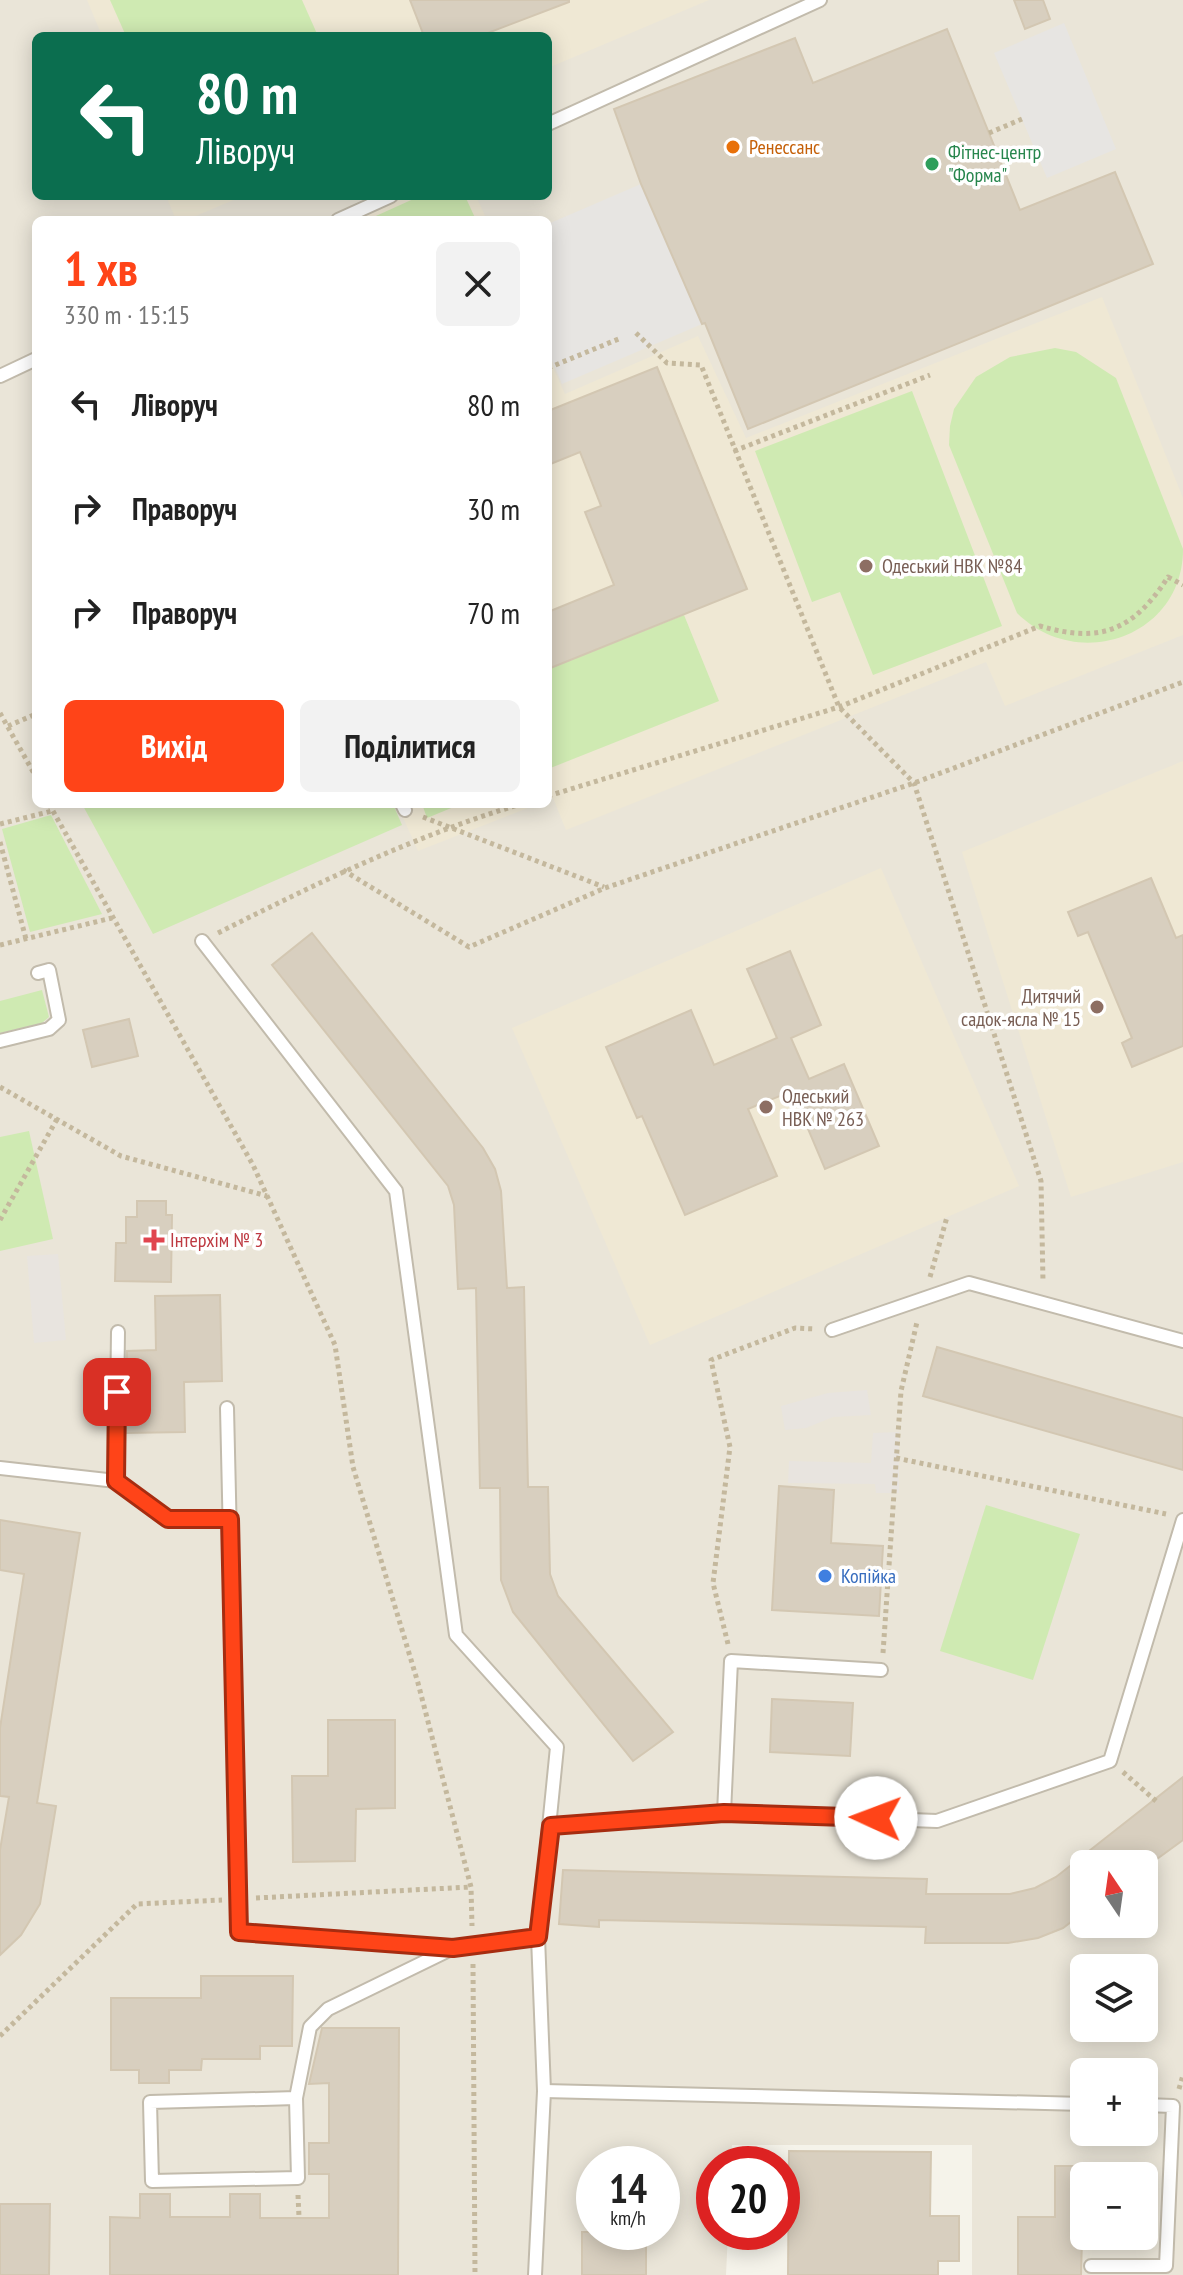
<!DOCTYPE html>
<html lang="uk">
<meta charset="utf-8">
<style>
:root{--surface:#fff;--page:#f2f2f2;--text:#222;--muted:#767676;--accent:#ff4418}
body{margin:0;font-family:"PT Sans Narrow",sans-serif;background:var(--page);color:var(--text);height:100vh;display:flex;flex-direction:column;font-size:30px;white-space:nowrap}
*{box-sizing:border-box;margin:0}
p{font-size:26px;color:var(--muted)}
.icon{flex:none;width:44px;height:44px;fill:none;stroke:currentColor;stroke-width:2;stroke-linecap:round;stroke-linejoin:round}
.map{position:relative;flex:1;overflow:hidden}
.side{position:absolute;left:32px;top:216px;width:520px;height:592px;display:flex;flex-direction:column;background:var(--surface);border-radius:12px;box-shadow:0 4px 20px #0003}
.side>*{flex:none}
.top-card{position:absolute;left:32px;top:32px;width:520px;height:168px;border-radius:12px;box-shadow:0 4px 20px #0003;background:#0b6e4f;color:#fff;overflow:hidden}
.needle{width:52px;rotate:347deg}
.tools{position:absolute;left:1070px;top:1850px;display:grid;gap:16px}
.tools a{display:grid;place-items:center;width:88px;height:88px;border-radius:12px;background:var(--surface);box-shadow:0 4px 20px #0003;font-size:40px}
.speed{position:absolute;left:576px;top:2146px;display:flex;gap:16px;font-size:40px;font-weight:700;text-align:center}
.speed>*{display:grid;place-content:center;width:104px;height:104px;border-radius:50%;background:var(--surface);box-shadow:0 4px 20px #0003;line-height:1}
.speed small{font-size:20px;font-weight:400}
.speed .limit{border:12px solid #d22;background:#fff;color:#111}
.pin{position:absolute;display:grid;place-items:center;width:68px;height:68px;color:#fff;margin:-34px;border-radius:16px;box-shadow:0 4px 12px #0006}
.me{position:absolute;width:88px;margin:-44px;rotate:272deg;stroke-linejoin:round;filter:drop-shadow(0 0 6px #0008)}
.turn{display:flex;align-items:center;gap:28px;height:168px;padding:0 32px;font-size:36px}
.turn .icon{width:104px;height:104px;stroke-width:2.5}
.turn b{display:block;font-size:56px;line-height:68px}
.round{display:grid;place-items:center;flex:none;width:84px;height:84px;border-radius:12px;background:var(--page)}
.head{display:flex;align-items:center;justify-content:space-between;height:136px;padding:0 32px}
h1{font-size:48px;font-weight:700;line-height:60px;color:var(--accent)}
.cta{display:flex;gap:16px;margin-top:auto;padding:16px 32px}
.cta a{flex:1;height:92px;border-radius:12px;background:var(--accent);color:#fff;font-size:32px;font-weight:700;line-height:92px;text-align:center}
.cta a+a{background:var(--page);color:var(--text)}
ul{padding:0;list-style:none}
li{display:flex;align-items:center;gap:24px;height:104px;padding:0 32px}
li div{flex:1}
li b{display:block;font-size:30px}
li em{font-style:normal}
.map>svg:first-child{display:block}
.residential{fill:#eae5d8;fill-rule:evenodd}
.industrial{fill:#e8e4df}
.education{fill:#efe8d4}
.green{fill:#cfeab2}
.parking{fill:#e7e5e2}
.building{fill:#d8cfbf;stroke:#d3c7b2;stroke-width:2}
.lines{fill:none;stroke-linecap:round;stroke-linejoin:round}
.service-casing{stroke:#c2bbac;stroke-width:16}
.path{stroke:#c4b89d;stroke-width:5;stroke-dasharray:4 4;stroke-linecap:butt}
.service{stroke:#fff;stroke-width:12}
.route-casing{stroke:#a62c10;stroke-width:20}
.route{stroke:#ff4418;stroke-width:14}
.food-dot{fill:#e8710a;stroke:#fff;stroke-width:3}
.leisure-dot{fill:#2e9e5b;stroke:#fff;stroke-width:3}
.education-dot{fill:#8d6e63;stroke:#fff;stroke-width:3}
.health-dot{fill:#e0444e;stroke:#fff;stroke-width:3}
.shop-dot{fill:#3f7fe0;stroke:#fff;stroke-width:3}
.labels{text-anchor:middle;stroke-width:7;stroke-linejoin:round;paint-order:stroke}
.food-label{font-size:20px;fill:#c56008;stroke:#fff;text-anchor:start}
.leisure-label{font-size:20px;fill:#27864d;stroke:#fff;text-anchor:start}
.education-label{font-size:20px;fill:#785e54;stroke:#fff;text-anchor:start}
.health-label{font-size:20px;fill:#be3a42;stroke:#fff;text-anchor:start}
.shop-label{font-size:20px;fill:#366cbe;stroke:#fff;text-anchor:start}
</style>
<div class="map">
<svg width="1183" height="2275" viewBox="0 0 1183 2275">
<rect width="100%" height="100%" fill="#f5f3ea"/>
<path class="residential" d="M0,0H1183V2275H972V2145H732L730,2164H714V2232H728L726,2275H0ZM36,36H548V196H36ZM36,220H548V804H36ZM1084,1864H1144V1924H1084ZM1084,1968H1144V2028H1084ZM1084,2072H1144V2132H1084ZM594,2164H662V2232H594ZM1084,2176H1144V2236H1084Z"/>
<g class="industrial">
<polygon points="58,1254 66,1340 34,1343 27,1256"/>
<polygon points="867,1390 871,1415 833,1417 806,1428 785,1430 781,1406 828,1393"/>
<polygon points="899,1432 899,1493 876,1493 875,1484 788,1483 789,1461 871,1463 873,1433"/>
</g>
<g class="education">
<polygon points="87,0 709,0 548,68 548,36 102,36"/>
<polygon points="166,196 243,196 186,220 176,220"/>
<polygon points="405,196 476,196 487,220 353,220"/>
<polygon points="1102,297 1183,498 1183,635 1005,706 986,662 566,830 553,798 548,800 548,357 565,394 698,336 746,438"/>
<polygon points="1183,761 1183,1162 1071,1197 962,852"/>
<polygon points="397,804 538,804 418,851"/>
<polygon points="881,868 1019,1186 650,1345 512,1028"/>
</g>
<g class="green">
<polygon points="110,0 302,0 318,36 126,36"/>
<polygon points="420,196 465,196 476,220 367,220"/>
<path d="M1055,348L1076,352L1116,378L1183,549C1183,637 1077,673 1017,613L949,445L950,426L954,409L976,377L1010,357Z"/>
<polygon points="912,391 1002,626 873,675 840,592 812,602 755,451"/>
<polygon points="684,615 719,701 548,769 548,669"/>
<polygon points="82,804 393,804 402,825 153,934"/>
<polygon points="422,804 461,804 427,818"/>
<polygon points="51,815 102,914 30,932 2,829"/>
<polygon points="42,990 49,1017 42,1023 0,1033 0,1001"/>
<polygon points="29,1131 53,1239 0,1251 0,1137"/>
<polygon points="986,1505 1080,1534 1033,1680 940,1651"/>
</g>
<g class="parking">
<polygon points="1064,23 1116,149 1047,178 994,53"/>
<polygon points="641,184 702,324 562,384 548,351 548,224"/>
</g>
<g class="building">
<polygon points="410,0 569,0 569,2 480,36 424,36"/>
<polygon points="1014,0 1043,0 1050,19 1025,29"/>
<polygon points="947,29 1020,210 1115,172 1153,264 748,429 705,323 702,324 641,184 614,109 795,38 813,83"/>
<polygon points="657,367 747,589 548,669 548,612 614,585 585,512 601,506 580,452 548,465 548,411"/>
<polygon points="1151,878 1176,938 1183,935 1183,1046 1132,1067 1122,1043 1132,1038 1088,932 1078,936 1068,912"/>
<polygon points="312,933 483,1148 495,1169 501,1191 507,1288 524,1287 528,1487 548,1487 550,1574 558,1596 673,1732 633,1761 513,1612 501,1580 500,1488 480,1488 476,1288 458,1289 454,1205 448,1186 272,965"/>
<polygon points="790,951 821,1025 791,1038 809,1079 844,1064 879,1146 825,1169 792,1091 748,1109 777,1176 685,1215 642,1116 637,1118 606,1047 691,1010 714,1065 777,1038 747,969"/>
<polygon points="129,1019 138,1056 92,1067 83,1030"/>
<polygon points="137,1201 166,1201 166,1215 172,1215 171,1282 115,1281 116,1243 126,1243 126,1217 137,1217"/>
<polygon points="220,1295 222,1381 184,1382 185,1432 126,1433 127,1351 156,1350 155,1296"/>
<polygon points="937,1347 1183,1418 1183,1470 923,1396"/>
<polygon points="779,1486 834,1490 831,1543 883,1546 879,1616 772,1610"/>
<polygon points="0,1520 80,1533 37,1803 56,1806 40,1904 21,1935 0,1955 0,1850 9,1797 0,1796 0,1728 24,1574 0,1570"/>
<polygon points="772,1699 853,1703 850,1756 770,1752"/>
<polygon points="328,1720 395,1720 395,1808 356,1809 355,1861 293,1862 292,1776 328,1776"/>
<polygon points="1183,1777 1183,1840 1150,1864 1084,1864 1084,1912 1063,1928 1038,1938 1008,1943 925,1943 926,1927 599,1920 599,1927 559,1924 563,1870 927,1879 926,1894 1010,1894 1035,1888 1056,1877"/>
<polygon points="201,1976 293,1976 292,2046 260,2046 260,2059 202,2059 201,2070 169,2070 169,2083 139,2083 139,2070 111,2070 111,1998 201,1998"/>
<polygon points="322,2028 399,2028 398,2275 110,2275 110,2217 140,2218 140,2194 170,2194 170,2217 230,2217 230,2194 260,2194 260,2218 329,2218 329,2174 309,2174 309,2143 329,2143 329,2083 309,2084"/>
<polygon points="789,2151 931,2152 930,2216 959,2216 959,2261 938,2261 938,2275 788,2275"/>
<polygon points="1055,2166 1084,2166 1081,2275 1018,2275 1018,2217 1055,2217"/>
<polygon points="0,2204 50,2204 49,2275 0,2275"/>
<rect x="582" y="2232" width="64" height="43"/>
</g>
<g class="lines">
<defs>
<g id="service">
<polyline points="548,124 820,0"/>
<polyline points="338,220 391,196"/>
<polyline points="0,376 36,359"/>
<polyline points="402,804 405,810"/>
<polyline points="202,941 396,1191 456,1635 557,1747 538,1937 544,2091 535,2275"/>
<polyline points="0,1041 49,1029 59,1020 49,970 38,973"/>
<polyline points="832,1330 969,1283 1183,1341"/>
<polyline points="227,1408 239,1932 453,1948 538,1937"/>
<polyline points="0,1468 116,1481 118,1332"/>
<polyline points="116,1481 168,1519 230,1519"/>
<polyline points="724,1813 731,1661 881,1670"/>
<polyline points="551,1826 724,1813 937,1821 1110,1761 1183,1520"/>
<polyline points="544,2091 1084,2104"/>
<polyline points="296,2098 150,2102 152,2181 298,2178 296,2098 310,2027 328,2009 451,1949"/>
<polyline points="1091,2266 1166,2266 1173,2106 1144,2105"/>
</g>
</defs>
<use href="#service" class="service-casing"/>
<g class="path">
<polyline points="989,133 1022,119"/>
<polyline points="636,333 667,363 701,365 839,707 914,783 1041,1181 1043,1282"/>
<polyline points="548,368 621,338"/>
<polyline points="734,451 930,375"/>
<polyline points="0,713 36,777"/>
<polyline points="8,726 36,714"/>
<path d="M548,796L839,707L1040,626C1101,644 1134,630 1168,577L1183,585"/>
<polyline points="49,804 253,1165 335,1345 353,1467 418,1683 471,1887 472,1926"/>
<polyline points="423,817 604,887"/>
<polyline points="0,824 52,811"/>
<polyline points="0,842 26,939"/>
<polyline points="343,870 469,947 605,888 914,783 1183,682"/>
<path d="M218,933C317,883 414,836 521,804"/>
<polyline points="0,945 112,918"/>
<polyline points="0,1087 121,1156 267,1196"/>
<polyline points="0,1220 57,1119"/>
<polyline points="930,1277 947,1217"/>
<polyline points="896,1458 1166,1514"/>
<polyline points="728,1644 713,1583 730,1447 711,1360 795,1328 815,1329"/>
<polyline points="883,1653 901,1391 917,1322"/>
<polyline points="1123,1772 1156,1801"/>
<polyline points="256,1898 471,1887"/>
<polyline points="473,1964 475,2275"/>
<polyline points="0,2036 137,1904 222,1900"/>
<polyline points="1179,2089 1183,2075"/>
<polyline points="298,2195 299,2217"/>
</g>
<use href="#service" class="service"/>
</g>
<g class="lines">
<defs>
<polyline id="route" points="117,1392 116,1481 168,1519 230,1519 239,1932 453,1948 538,1937 551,1826 724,1813 876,1818"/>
</defs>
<use href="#route" class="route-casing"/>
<use href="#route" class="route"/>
</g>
<circle class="food-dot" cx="733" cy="147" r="8"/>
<circle class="leisure-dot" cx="932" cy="164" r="8"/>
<g class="education-dot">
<circle cx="866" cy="566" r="8"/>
<circle cx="1097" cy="1007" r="8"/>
<circle cx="766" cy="1107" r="8"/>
</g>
<path class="health-dot" d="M150 1228h8v8h8v8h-8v8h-8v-8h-8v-8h8z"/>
<circle class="shop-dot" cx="825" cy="1576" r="8"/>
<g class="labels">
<g class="food-label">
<text x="749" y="154">Ренессанс</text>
</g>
<g class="leisure-label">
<text x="948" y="159">Фітнес-центр<tspan x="948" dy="23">"Форма"</tspan></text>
</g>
<g class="education-label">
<text x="882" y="573">Одеський НВК №84</text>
<text x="1081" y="1003" text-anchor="end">Дитячий<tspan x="1081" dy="23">садок-ясла № 15</tspan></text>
<text x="782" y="1103">Одеський<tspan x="782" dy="23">НВК № 263</tspan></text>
</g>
<g class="health-label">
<text x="170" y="1247">Інтерхім № 3</text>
</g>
<g class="shop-label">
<text x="841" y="1583">Копійка</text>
</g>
</g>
</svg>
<div class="tools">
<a><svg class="needle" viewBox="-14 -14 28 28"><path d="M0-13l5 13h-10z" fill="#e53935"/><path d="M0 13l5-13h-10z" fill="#767676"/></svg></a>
<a><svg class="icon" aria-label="layers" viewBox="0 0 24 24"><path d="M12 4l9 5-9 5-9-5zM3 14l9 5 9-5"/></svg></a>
<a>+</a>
<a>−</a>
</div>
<div class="speed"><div>14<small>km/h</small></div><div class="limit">20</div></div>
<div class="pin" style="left:117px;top:1392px;background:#d93025"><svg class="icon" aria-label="arrive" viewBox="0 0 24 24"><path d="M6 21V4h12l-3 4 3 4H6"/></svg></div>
<svg class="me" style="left:876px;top:1818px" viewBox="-20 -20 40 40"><circle r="19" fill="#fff"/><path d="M0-13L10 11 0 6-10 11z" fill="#ff4418"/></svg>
<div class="top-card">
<div class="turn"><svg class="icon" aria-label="left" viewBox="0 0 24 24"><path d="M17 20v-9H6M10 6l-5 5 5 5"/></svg><div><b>80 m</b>Ліворуч</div></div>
</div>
<section class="side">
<div class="head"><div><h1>1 хв</h1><p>330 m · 15:15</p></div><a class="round"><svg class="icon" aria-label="close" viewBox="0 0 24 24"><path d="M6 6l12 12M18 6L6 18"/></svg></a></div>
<ul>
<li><svg class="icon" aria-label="left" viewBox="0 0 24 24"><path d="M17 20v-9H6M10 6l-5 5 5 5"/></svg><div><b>Ліворуч</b></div><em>80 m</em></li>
<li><svg class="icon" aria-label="right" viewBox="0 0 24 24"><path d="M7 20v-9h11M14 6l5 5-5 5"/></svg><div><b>Праворуч</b></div><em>30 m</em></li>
<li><svg class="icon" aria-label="right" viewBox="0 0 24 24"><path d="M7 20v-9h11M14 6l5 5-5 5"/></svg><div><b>Праворуч</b></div><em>70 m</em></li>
</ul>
<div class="cta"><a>Вихід</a><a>Поділитися</a></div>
</section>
</div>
